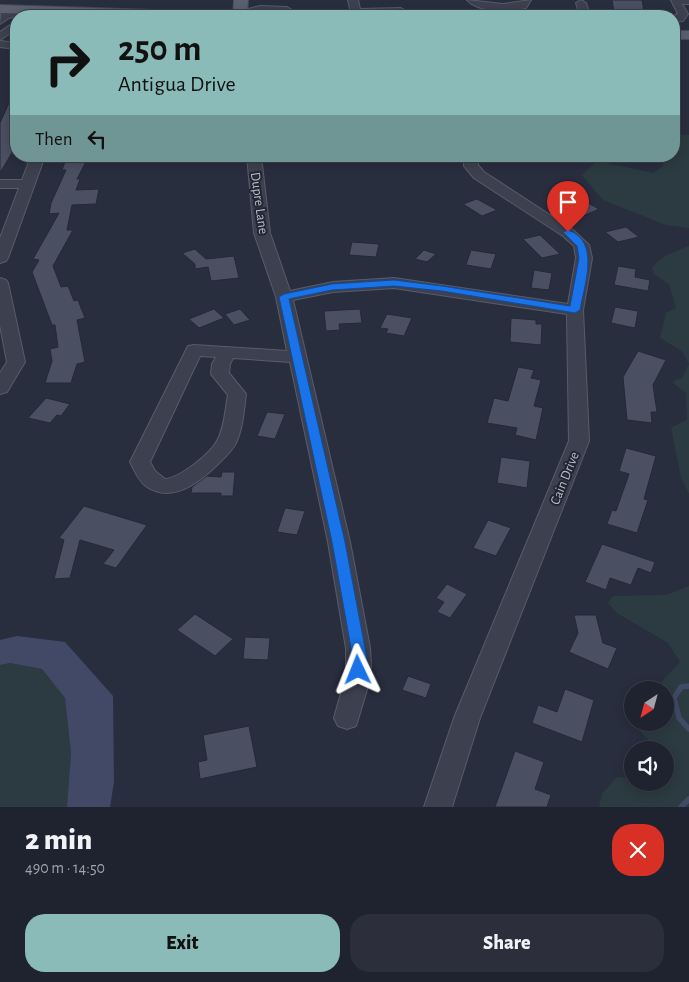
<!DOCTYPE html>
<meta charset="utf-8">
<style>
:root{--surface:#1f222f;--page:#2c2f3b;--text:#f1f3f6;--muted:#a1a4aa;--line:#3c3f4b;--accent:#8bbbb9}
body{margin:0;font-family:"Alegreya Sans",sans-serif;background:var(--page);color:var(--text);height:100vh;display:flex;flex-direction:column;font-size:19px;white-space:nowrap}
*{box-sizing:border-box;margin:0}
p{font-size:16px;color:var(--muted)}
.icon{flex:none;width:28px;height:28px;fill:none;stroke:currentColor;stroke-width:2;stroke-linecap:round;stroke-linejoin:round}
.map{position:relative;height:807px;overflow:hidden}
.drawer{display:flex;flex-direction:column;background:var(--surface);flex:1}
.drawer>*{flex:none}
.guide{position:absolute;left:10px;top:10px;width:670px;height:152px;border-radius:20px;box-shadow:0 2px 12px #0003,0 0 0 1px var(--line);background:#8bbbb9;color:#111;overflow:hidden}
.needle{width:32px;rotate:216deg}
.controls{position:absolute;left:624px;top:681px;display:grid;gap:10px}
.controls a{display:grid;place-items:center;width:50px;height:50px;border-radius:50%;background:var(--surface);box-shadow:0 2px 12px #0003,0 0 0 1px var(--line);font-size:25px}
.pin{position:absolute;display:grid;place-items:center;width:42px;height:42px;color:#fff;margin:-51px -21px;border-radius:50% 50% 50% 0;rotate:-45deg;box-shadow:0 0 5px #0007}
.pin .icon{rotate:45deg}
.me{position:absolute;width:55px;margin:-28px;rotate:358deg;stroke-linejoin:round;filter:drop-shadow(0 0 4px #0008)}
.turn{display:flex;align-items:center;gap:18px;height:105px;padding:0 25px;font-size:22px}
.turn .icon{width:65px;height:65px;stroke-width:2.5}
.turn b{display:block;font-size:35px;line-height:42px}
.then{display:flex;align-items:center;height:48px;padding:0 25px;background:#0003;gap:10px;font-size:19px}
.round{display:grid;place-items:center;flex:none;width:52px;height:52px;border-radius:20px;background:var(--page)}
.summary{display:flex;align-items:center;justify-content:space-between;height:85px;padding:0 25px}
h1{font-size:30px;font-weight:800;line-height:38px}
.primary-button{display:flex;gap:10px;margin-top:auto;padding:10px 25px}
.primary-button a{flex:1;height:58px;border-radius:20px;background:var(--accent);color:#111;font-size:20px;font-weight:800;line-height:58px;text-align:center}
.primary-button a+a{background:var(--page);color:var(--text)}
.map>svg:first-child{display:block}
.green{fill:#2c3b41}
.water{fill:#414966}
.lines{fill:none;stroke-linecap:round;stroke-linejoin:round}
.stream{stroke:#414966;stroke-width:5.5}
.building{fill:#4b4f62;stroke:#242836}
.minor-casing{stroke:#585c69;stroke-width:2}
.major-casing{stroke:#474a58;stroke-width:2}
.minor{fill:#3d414f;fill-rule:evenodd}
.major{fill:#5b606f;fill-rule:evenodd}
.route{fill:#1a73e8;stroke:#114b97}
.labels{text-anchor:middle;stroke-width:4;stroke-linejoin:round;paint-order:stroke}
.street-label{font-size:14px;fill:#babcc9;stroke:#222634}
</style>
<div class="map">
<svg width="689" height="807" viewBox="0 0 689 807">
<rect width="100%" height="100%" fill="#292e3f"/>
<g class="green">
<polygon points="674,134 689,135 689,228 666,225 603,200 582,175 597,161 653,173 662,167 665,156 674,156"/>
<polygon points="689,246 689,364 682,351 660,338 666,313 676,308 669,284 654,274 652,267 665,256"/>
<polygon points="689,364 689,494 681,477 671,428 687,420 686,393 673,383 675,380 682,378"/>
<polygon points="689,586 689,807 599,807 602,794 617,777 632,778 632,782 665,782 665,750 657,750 636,726 636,723 665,722 665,690 654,690 680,662 668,643 617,613 608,603 613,596 666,595"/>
<polygon points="10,663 42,669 65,698 71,753 67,807 0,807 0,665"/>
</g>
<polygon class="water" points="17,636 65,642 113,696 114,782 110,807 67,807 71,753 65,698 42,669 10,663 0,665 0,640"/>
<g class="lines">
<g class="stream">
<polyline points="689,686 681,687 674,698 679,718 689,729"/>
<polyline points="681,807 689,799"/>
</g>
</g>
<g class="building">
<polygon points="612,0 642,0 645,16 614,13"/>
<polygon points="16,87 16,146 0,173 0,123"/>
<polygon points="67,156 89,156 77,179 80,179 76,190 99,189 96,204 72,205 67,230 73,230 53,266 61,287 68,286 74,301 78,300 85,318 77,320 85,362 77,364 71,383 45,383 52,361 50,349 58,347 55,325 52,325 32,272 39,260 33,259 59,213 49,214 51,203 66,170 62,170"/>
<polygon points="575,196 599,209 583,216 560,202"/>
<polygon points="477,199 497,210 482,216 463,204"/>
<polygon points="626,227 639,237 618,242 605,232"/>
<polygon points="540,235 560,254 542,258 523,239"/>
<polygon points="352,242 379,244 376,257 349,255"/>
<polygon points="195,249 206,259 234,256 239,278 211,281 208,267 195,269 195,264 182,253"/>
<polygon points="424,250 436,254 427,262 415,259"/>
<polygon points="471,250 496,254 491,269 466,265"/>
<polygon points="618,266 636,269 635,277 650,280 648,291 614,285"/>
<polygon points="534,270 552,273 549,290 531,288"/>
<polygon points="615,307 638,311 635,328 611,323"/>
<polygon points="214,309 224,318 199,328 189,319"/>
<polygon points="240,309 250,320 234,325 225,314"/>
<polygon points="360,309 362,323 339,324 340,330 326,331 324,311"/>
<polygon points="387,314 412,318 404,336 386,333 388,329 380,328"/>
<polygon points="511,318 536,320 536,324 542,324 541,345 510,342"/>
<polygon points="638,351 666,360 653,385 657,412 651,412 652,423 627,420 623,377"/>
<polygon points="518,367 534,370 531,378 541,380 534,406 543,408 536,440 515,435 517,428 487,423 494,398 508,401"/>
<polygon points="46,398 70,404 61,416 57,415 50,423 28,418"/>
<polygon points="267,412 285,414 275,439 257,436"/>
<polygon points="626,448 656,456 644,499 648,500 637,533 607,524 612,510 616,511 629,474 619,471"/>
<polygon points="501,457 530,461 527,488 497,483"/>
<polygon points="222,472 235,472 233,496 221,496 221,493 191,493 192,487 207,476 221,477"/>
<polygon points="84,506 147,525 116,568 103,564 114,550 80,540 70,578 54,579 64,540 59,538"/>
<polygon points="285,508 305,511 297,535 277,532"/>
<polygon points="488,520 511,528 496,556 473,548"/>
<polygon points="602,544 655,562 651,573 638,568 631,585 610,578 606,590 585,582"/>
<polygon points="447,584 467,594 450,618 437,612 444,602 436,598"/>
<polygon points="195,614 233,639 215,656 177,630"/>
<polygon points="574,615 596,615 603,643 617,648 608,669 569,652 578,633"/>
<polygon points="245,637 270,638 268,660 243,659"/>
<polygon points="408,676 431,684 426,698 402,690"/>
<polygon points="565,689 594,700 582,742 532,723 538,705 557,712"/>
<polygon points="249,726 257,767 200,779 198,762 207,760 203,735"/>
<polygon points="515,751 544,762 535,789 551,795 547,807 495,807"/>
</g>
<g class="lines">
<defs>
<g id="minor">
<polygon points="348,0 358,0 360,9 401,8 406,11 401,14 356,15 351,12"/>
<path d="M467,0L503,4L531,0L526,8C509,12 479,13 467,0Z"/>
<polygon points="581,0 586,3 589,12 596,14 597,16 580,16 576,3"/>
<polygon points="671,0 689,0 689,4 682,4 688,14 683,21 674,22 674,16 672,16 678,14"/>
<path d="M260,6L287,7L292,10C284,17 263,11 252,14L247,11L248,9Z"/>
<polygon points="26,7 31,10 30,12 9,18 0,24 1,14"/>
<polygon points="16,21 16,29 0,40 0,32"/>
<polygon points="0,41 16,43 16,49 0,47"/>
<polygon points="31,156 45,156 8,258 6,261 0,263 0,238 19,188 0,188 0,180 22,180"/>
<path d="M247,156H261L270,233L290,291L333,282L394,278L568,304L576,258L574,246L563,236L474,178L464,166V156H478V165L484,172L573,230L589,245L592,258L583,310L589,441L480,718L452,807H424L454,718L569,441L567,314L394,288L333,292L293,300L350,542L370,648L371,666L369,683L356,726L347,729L338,726L334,718L346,675V648L328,542L290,362L233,358L230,364L229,373L246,394C244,410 243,428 236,443C232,451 225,457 218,464C201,481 173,504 147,487C139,482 135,471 130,462L188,346L194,345L287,351L276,297L254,233ZM200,356L216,357L212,364L211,374L228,395C225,409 225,427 217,441C210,454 180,478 165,479L155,471L150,462Z"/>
<polygon points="0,278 6,280 8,283 25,362 7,392 0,394 0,373 7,362 0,325"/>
</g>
<g id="major">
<polygon points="234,0 248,0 247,16 233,16"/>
<polygon points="0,5 217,12 224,16 101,16 0,13"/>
<rect x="674" y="31" width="15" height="8"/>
</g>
</defs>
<use href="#minor" class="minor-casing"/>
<use href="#major" class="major-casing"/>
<use href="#minor" class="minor"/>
<use href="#major" class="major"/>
</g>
<path class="route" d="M568,230C601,241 584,286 580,310L575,313L442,291L394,286L332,290L289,299L345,542L365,648C367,657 368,665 364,674L358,676L353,674C350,667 352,656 351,648L332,542L279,297L284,294L332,284L394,280L442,286L570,306L579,258L577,246L563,232Z"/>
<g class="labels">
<g class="street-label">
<text transform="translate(260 203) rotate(82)" y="5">Dupre Lane</text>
<text transform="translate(564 478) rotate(-68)" y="5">Cain Drive</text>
</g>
</g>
</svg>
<div class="controls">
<a><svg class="needle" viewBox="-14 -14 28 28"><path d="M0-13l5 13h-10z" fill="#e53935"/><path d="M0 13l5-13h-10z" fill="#a1a4aa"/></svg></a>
<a><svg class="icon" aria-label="sound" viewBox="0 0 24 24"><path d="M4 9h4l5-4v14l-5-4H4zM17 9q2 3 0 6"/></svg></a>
</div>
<div class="pin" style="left:568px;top:232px;background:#d93025"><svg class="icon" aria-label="arrive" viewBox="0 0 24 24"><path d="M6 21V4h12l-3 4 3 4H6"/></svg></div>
<svg class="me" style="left:358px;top:670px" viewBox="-20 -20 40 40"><path d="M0-17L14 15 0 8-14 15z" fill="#1a73e8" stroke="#fff" stroke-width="4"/></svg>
<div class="guide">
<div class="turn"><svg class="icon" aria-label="right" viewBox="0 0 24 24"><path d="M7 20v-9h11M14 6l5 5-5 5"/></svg><div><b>250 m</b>Antigua Drive</div></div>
<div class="then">Then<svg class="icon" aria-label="left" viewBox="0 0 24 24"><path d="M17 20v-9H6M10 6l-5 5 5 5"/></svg></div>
</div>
</div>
<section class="drawer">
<div class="summary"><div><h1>2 min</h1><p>490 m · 14:50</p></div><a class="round" style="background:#d93025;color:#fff"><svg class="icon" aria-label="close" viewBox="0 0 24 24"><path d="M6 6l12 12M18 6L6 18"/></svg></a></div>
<div class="primary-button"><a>Exit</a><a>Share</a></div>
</section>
